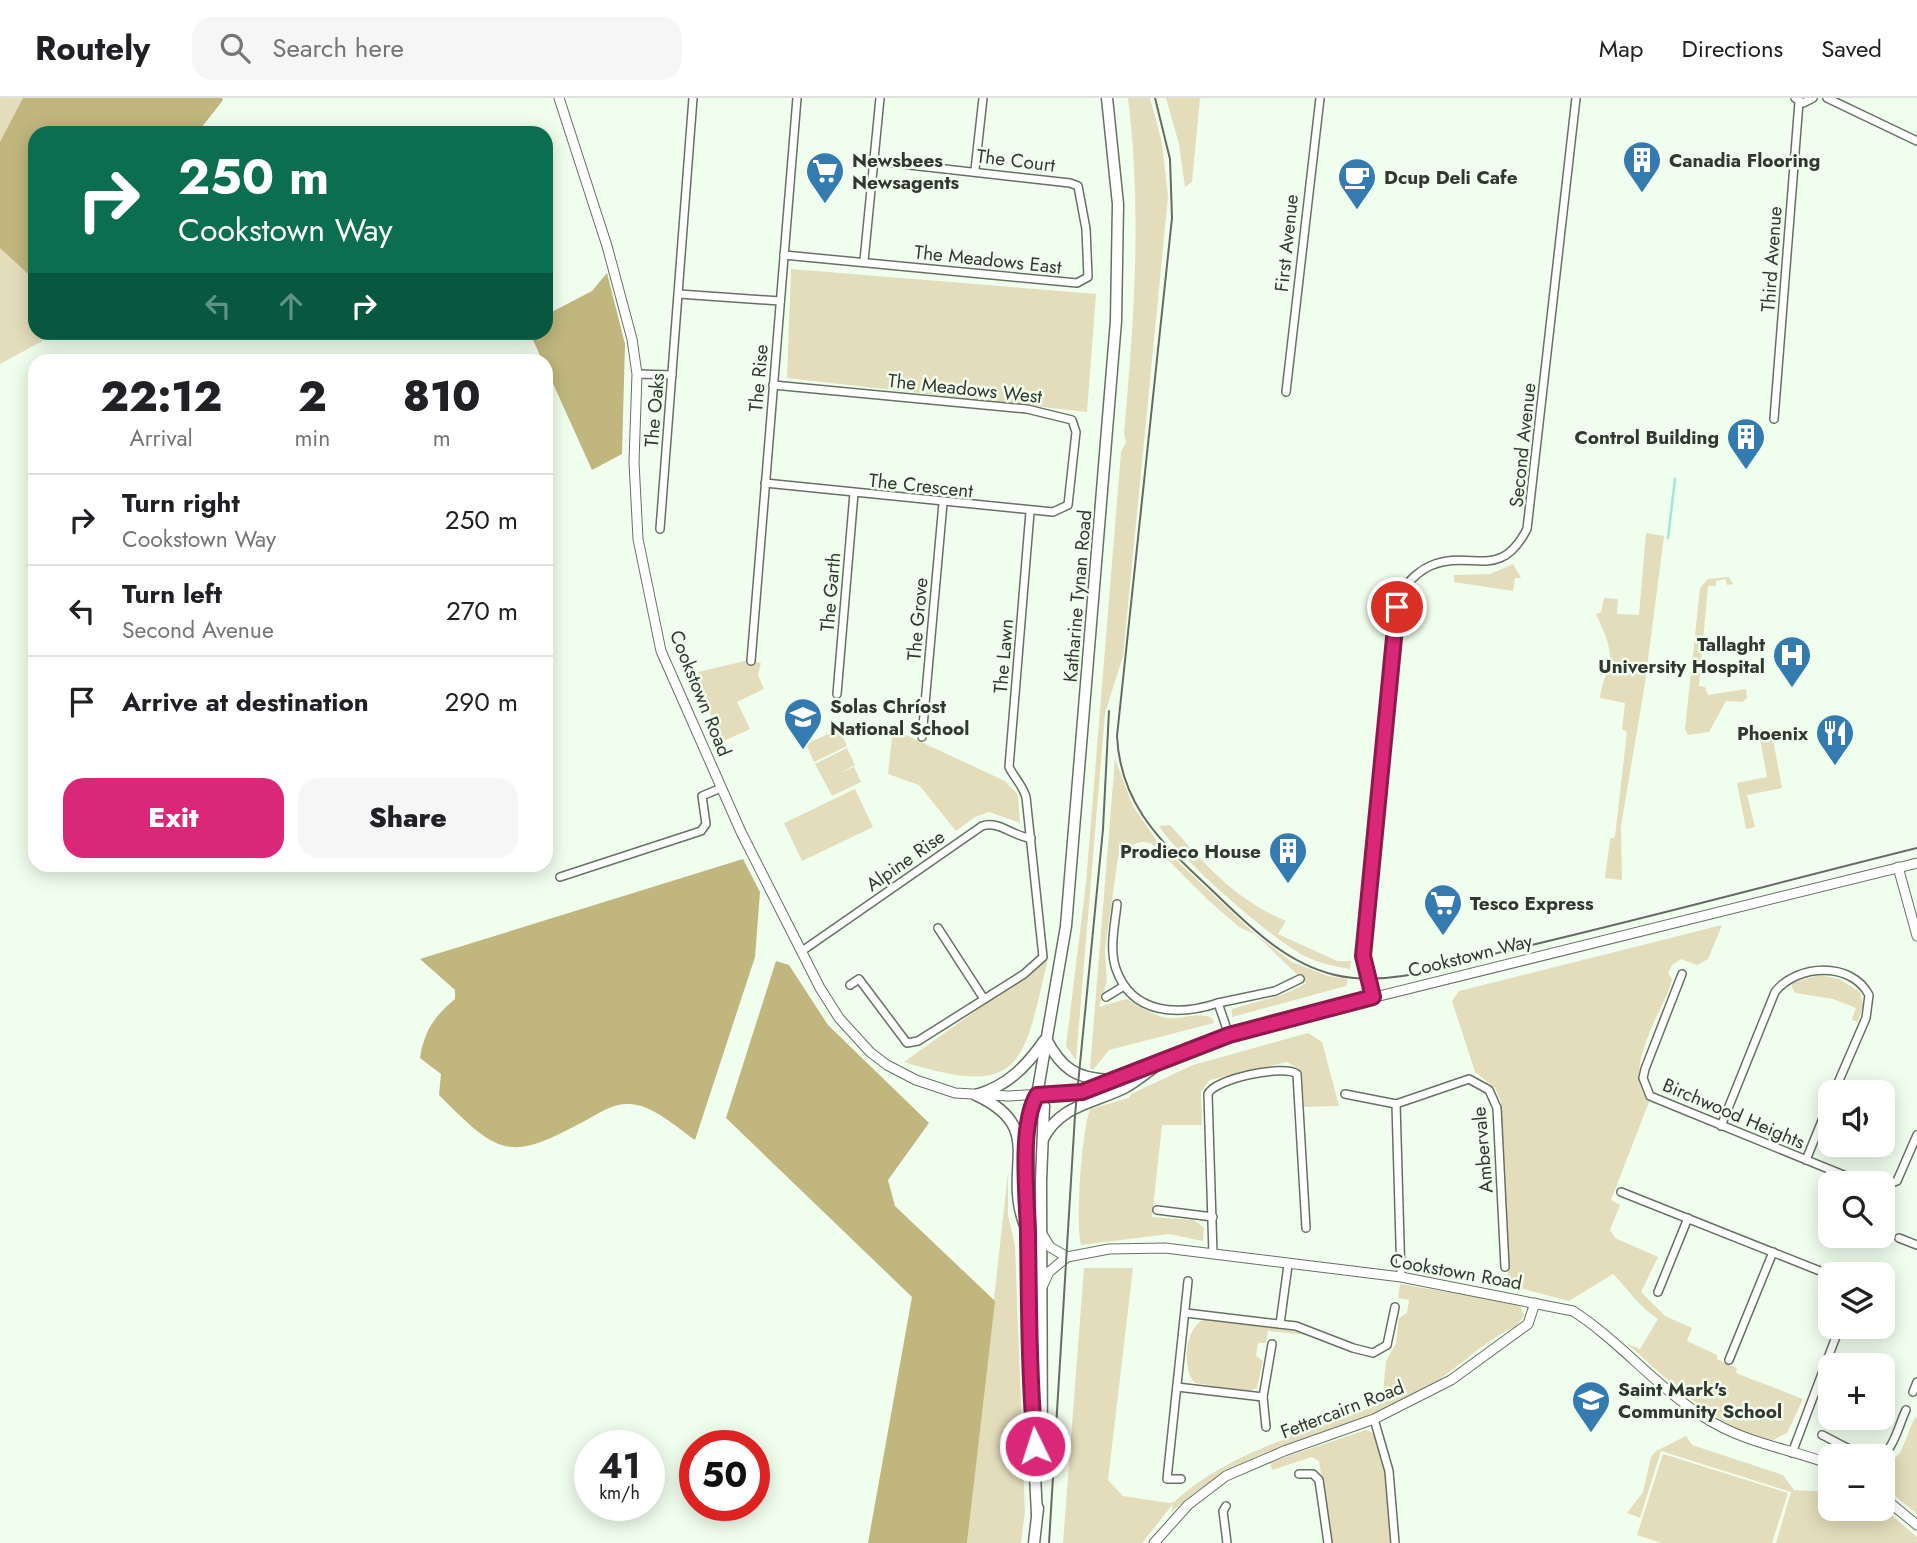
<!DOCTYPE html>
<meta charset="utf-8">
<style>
:root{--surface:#fff;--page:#f6f6f6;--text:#202124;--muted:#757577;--line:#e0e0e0;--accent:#db2777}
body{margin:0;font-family:Jost,sans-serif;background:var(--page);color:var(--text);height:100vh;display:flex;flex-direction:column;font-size:26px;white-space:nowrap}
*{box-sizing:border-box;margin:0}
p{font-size:23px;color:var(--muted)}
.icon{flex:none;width:38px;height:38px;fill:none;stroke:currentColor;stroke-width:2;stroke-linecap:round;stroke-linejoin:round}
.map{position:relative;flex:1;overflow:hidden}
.side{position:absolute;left:28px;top:256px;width:525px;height:518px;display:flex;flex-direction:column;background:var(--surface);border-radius:21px;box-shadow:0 4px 18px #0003}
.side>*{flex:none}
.guide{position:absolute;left:28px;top:28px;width:525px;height:214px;border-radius:21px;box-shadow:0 4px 18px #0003;background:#0b6e4f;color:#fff;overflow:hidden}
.buttons{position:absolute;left:1818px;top:982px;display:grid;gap:14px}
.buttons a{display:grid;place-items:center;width:77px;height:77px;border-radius:14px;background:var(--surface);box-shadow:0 4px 18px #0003;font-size:35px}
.speed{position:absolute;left:574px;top:1332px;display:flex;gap:14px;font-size:35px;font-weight:700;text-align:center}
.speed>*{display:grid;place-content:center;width:91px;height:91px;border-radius:50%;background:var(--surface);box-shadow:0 4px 18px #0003;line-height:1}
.speed small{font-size:18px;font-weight:400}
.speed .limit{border:10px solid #d22;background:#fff;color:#111}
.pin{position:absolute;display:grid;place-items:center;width:60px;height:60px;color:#fff;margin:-30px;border:4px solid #fff;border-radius:50%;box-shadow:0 2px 7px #0007}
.me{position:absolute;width:77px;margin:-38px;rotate:356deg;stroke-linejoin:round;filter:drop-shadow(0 0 5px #0008)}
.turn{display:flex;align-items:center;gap:24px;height:147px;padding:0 35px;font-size:32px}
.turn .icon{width:91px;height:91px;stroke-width:2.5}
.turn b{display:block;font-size:49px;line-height:60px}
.lanes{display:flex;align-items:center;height:66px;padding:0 35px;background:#0003;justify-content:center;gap:35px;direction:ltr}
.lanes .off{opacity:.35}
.eta{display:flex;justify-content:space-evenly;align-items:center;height:119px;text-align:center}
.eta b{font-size:42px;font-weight:800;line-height:49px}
.cta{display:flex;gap:14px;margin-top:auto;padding:14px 35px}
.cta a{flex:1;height:80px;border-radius:21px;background:var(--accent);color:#fff;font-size:28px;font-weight:800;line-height:80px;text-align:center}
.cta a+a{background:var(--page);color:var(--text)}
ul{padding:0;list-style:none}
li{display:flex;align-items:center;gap:21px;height:91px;padding:0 35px;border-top:2px solid var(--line)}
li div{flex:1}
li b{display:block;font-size:26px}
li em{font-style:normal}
header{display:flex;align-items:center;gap:42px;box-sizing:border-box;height:98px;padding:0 35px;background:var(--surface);border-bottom:2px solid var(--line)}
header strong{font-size:33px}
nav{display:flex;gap:38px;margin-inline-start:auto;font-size:24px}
.search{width:490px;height:63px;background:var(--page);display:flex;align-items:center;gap:18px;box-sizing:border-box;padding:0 24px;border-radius:21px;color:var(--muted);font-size:26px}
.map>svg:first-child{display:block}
.green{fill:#e3ddbb}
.forest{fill:#c0b67e}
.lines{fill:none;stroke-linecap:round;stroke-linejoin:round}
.stream{stroke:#9ee7da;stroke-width:2.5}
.minor-casing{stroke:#657263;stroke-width:10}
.tertiary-casing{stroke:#657263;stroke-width:11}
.secondary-casing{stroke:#657263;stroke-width:13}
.minor{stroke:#fff;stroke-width:7}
.tertiary{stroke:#fff;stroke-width:9}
.secondary{stroke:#fff;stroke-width:10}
.tram{stroke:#646b62;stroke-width:2}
.route-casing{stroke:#8e194d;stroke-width:18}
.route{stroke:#db2777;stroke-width:12}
.labels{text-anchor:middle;stroke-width:5;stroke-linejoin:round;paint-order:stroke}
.poi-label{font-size:19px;font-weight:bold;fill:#323731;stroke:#f0feed;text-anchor:start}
.street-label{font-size:19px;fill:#323731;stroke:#f0feed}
</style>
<header>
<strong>Routely</strong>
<div class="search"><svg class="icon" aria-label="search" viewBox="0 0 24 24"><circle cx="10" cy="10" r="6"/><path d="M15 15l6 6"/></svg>Search here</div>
<nav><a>Map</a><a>Directions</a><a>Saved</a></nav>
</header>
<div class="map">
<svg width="1917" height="1445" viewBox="0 0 1917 1445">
<rect width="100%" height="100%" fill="#f0feed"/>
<g class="green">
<polygon points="0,0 223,2 197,35 35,35 35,234 57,235 0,266"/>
<path d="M1128,0H1150L1162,45L1168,99L1123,558L1105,615L1076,962L1066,948L1086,785L1121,354L1126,344L1124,336C1134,223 1142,112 1128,0Z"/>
<polygon points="1166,0 1200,0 1192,84 1185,89 1179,46"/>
<polygon points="791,171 1096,196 1087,314 787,280"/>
<path d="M1646,435L1664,438L1645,585L1621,728L1622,782L1605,780L1610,741L1615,739L1627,634L1622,631L1625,605L1600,600C1601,589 1604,582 1608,572C1614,552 1604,534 1596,516L1601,514L1604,500L1618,501L1617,516L1639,517Z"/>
<polygon points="1513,466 1521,480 1515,480 1513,493 1454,484 1454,477 1490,476"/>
<polygon points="1729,479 1733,486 1727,487 1726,481 1716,483 1716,488 1708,488 1699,588 1705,589 1708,597 1746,591 1747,600 1742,604 1726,603 1709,634 1688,637 1685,631 1700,490 1708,481"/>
<polygon points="749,562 761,565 758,577 764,591 737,604 750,631 719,645 698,574"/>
<polygon points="839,631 847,648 814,664 806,646"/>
<polygon points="893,631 1005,683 1018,697 1020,725 989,714 975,719 956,733 919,687 888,676"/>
<polygon points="1771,631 1782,690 1747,697 1755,729 1746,731 1737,685 1767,679 1760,641 1755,642 1753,635"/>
<polygon points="847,650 855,667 840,675 854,669 861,684 832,698 815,666"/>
<path d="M1115,661L1133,708L1159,746L1254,835L1292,864L1328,878L1348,881L1346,888L1232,919V911C1257,903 1285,899 1306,885L1256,837L1239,829L1208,802L1152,746C1138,740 1128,749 1118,759L1105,851L1107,883L1099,909L1126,901C1140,907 1153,918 1167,920C1182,922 1198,913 1212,920L1214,925L1109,952L1093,972L1090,970Z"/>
<polygon points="855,691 873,729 802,763 784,725"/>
<path d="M1170,727C1207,768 1234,801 1286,823L1278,836L1337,863H1351L1350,871C1333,868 1318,865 1303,857C1270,840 1178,759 1159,728Z"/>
<path d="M1722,827L1708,861L1697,867L1681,861L1672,867L1668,875L1672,881L1670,889C1657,921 1622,976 1649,1004L1611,1102L1620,1107L1610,1132L1615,1140L1658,1159L1641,1194L1665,1218L1692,1230L1687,1243L1717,1257V1261L1737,1270L1736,1275L1803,1301L1787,1335L1773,1342C1718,1333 1667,1280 1626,1245L1640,1251L1658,1221C1640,1210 1628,1191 1613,1176L1569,1203L1496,1184V1180H1508L1501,1004L1495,990L1475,974L1452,903L1459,893Z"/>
<path d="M1048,861C1023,964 1025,1002 904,964Z"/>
<polygon points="1819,877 1839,881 1860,894 1863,907 1858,924 1852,922 1856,910 1833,901 1795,895 1792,889 1792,885"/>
<path d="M1308,935L1322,944L1339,1008L1304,1009L1302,973L1287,964L1210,982L1201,993L1202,1027H1162L1152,1119L1194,1122L1204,1130L1203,1143L1169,1136L1081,1147C1075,1124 1082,1033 1090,1011L1129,1000L1131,996L1193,967Z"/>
<polygon points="1008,1075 1008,1117 1015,1148 1025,1413 1021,1445 967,1445"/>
<path d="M1084,1170H1133L1108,1382L1123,1398L1169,1405L1174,1404C1234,1350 1310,1335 1382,1305L1386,1263L1396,1245L1399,1220L1407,1215L1409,1202L1398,1200L1400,1186L1508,1204L1521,1209L1524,1218L1515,1229C1482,1243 1455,1274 1423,1292C1336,1340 1246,1342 1171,1415L1173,1406L1142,1445H1063Z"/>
<path d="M1205,1221L1308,1235L1328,1246L1308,1237L1268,1233L1266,1245H1258L1256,1258L1263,1263L1257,1290L1248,1293L1195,1285C1181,1271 1185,1228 1205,1221Z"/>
<polygon points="1915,1319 1917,1320 1917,1416 1883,1388 1883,1372 1900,1355"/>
<polygon points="1366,1332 1373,1335 1388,1386 1392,1445 1332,1445 1319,1363 1312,1359 1272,1372 1270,1364"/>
<polygon points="1686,1338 1692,1347 1783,1377 1794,1392 1830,1394 1830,1410 1883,1410 1917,1439 1917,1445 1776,1445 1791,1394 1661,1353 1640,1420 1627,1415 1643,1394 1651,1359 1656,1353"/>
<polygon points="1663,1356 1788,1395 1772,1445 1662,1445 1637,1437"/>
</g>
<g class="forest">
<polygon points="23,0 222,0 223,2 197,35 35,35 35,182 0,150 0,44"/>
<polygon points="607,175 625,246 622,356 592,372 546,270 546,262 542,262 530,235 546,234 546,217 592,193"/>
<path d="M743,761L760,794L755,859L695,1042C676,1029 653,1007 630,1006C614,1005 603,1013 590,1020C511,1063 502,1061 439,997L441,976L420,960C424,934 434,918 455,901V892L420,861Z"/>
<polygon points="776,863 789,867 828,927 929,1025 888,1082 895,1108 995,1203 967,1445 868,1445 912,1199 726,1020"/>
</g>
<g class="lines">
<polyline class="stream" points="1668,440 1675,381"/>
<defs>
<g id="minor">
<polyline points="1795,0 1803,5 1813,0"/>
<polyline points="1827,0 1917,43"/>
<polyline points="975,72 983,0"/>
<polyline points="784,157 1077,185 1088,179 1086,131 1078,88 1070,85 874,63"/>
<polyline points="864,163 880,0"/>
<polyline points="679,196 780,203"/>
<polyline points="637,276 672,277"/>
<polyline points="1286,294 1320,0"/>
<polyline points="1774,321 1799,4"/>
<polyline points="765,385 1053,414 1068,407 1076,334 1072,322 1027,311 773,287"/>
<polyline points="660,431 693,0"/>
<polyline points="751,563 797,0"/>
<polyline points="837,596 854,395"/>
<polyline points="922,639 943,405"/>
<polyline points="560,779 701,733 706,726 702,698 721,690"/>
<path d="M1117,806C1115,826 1109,851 1116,871C1132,917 1179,918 1218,905L1229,937"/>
<polyline points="938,830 984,901"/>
<path d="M802,853L982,728C999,722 1013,739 1031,740"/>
<polyline points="1682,876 1645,971 1643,980 1650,998 1863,1085"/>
<path d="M850,887L859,881L907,945L918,943L1024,876L1043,859L1026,699C1022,686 1015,681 1009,669L1030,414"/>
<polyline points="1106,899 1124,888"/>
<path d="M1373,899L1363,857L1400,493C1409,484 1418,473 1430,468C1471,450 1499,485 1527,431L1576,0"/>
<polyline points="1218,905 1275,893 1300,881"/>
<polyline points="1345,996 1396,1006 1469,981 1489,992 1497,1010 1505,1169"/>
<polyline points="1396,1006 1401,1179"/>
<path d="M1721,1028L1775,894C1797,866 1851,863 1869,897L1866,920L1834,994"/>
<polyline points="1806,1062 1830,1003"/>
<polyline points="1883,1088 1897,1083 1917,1037"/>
<polyline points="1621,1094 1830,1177"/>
<polyline points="1157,1112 1213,1119"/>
<polyline points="1899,1140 1917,1147"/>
<path d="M1213,1156L1208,996C1214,981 1284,966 1297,976L1306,1130"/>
<polyline points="1658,1194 1688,1120"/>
<polyline points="1186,1215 1296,1228 1353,1250 1373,1255 1387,1247 1395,1209"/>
<polyline points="1280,1226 1288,1167"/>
<polyline points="1729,1262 1773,1154"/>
<polyline points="1177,1289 1263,1299"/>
<polyline points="1913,1294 1917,1284"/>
<polyline points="1374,1321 1389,1373 1395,1445"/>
<polyline points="1266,1329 1263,1299 1272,1246"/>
<path d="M1822,1337C1836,1343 1873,1369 1887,1353C1896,1343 1900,1324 1906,1312"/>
<polyline points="1792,1355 1840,1228"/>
<polyline points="1299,1376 1313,1376 1319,1382 1328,1445"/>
<polyline points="1181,1381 1167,1381 1188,1183"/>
<polyline points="1226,1408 1223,1413 1227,1445"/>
</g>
<g id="tertiary">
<polyline points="559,0 607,148 632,241 637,276 634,364 638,441 661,553 741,734 820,890 839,920 870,954 887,967 916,982 955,995 1008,998 1082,994 1254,929 1917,765"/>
<polyline points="1898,769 1917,838"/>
<path d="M1042,1136L1050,1149L1067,1159L1109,1151L1165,1150L1401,1179L1573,1213C1621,1244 1656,1289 1704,1319C1744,1345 1787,1350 1830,1366"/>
<polyline points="1043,1187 1049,1174 1067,1159"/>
<polyline points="1883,1399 1917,1427"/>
<polyline points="1154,1445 1188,1407 1226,1378 1284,1353 1374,1321 1451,1282 1528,1226 1535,1205"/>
</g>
<g id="secondary">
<path d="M1046,941C1061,970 1076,981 1110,982"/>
<path d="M976,997C1047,1030 1003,1067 1024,1125"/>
<path d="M976,997C1007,988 1026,969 1044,943"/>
<polyline points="1037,997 1044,1008 1041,1083 1042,1369"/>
<path d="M1043,1041C1060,1007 1094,1005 1124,990C1137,983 1148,973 1160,965"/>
<polyline points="1037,1416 1029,1261 1028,1030 1030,1009 1037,997 1066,828 1116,223 1118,106 1107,0"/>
<polyline points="1034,1445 1038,1410"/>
</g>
</defs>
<use href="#minor" class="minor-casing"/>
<use href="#tertiary" class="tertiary-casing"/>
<use href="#secondary" class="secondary-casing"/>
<use href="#minor" class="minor"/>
<use href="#tertiary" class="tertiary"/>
<use href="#secondary" class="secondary"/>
<g class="tram">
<path d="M1155,0L1170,61L1172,120L1117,638C1120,701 1155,739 1199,780C1239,817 1279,864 1335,877C1391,890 1451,866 1506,853C1644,821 1780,784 1917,750"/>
<polyline points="1049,1445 1075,1017 1103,731 1109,613"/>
</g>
</g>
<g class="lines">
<defs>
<path id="route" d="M1035,1348C1029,1277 1029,1206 1028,1134C1027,1097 1019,1028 1037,997L1082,994L1229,937L1373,899L1363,858L1397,509"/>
</defs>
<use href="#route" class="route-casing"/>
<use href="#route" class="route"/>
</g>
<defs>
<symbol id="building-pin" viewBox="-11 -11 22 30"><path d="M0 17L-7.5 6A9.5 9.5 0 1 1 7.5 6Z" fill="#347bb0" stroke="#f0feed"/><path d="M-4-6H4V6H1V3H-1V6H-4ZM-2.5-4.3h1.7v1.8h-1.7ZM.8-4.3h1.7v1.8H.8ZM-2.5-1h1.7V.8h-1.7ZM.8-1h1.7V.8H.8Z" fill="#fff"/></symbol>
<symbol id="supermarket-pin" viewBox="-11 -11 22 30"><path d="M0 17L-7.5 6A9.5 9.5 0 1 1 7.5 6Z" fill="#347bb0" stroke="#f0feed"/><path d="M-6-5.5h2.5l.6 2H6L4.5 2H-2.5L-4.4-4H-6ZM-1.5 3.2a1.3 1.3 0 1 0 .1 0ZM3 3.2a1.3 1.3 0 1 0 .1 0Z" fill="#fff"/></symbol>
<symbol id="cafe-pin" viewBox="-11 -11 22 30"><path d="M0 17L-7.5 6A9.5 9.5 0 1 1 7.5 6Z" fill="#347bb0" stroke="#f0feed"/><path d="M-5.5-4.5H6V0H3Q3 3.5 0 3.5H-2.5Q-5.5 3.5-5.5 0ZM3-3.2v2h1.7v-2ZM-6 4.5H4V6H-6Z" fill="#fff"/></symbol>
<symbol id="hospital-pin" viewBox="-11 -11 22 30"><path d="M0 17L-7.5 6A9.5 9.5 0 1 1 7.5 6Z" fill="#347bb0" stroke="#f0feed"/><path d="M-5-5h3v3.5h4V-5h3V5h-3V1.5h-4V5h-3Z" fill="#fff"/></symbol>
<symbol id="school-pin" viewBox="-11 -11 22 30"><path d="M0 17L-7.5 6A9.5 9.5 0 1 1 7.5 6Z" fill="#347bb0" stroke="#f0feed"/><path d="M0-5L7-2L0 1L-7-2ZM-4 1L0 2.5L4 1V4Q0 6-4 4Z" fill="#fff"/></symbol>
<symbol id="restaurant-pin" viewBox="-11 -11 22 30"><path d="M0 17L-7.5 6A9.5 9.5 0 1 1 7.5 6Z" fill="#347bb0" stroke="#f0feed"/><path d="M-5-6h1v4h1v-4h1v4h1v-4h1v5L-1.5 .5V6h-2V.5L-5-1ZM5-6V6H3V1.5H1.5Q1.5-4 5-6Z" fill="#fff"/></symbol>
</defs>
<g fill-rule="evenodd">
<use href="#building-pin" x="1620" y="40" width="44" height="60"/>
<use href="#supermarket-pin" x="803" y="51" width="44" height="60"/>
<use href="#cafe-pin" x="1335" y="57" width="44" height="60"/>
<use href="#building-pin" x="1724" y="317" width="44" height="60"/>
<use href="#hospital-pin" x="1770" y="535" width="44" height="60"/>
<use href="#school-pin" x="781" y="597" width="44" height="60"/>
<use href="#restaurant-pin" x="1813" y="613" width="44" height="60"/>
<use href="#building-pin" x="1266" y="731" width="44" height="60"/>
<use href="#supermarket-pin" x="1421" y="783" width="44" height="60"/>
<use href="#school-pin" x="1569" y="1280" width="44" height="60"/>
</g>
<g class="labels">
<g class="poi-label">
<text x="852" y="69">Newsbees<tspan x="852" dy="22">Newsagents</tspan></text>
<text x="1669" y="69">Canadia Flooring</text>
<text x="1384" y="86">Dcup Deli Cafe</text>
<text x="1719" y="346" text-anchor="end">Control Building</text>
<text x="1765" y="553" text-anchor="end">Tallaght<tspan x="1765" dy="22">University Hospital</tspan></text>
<text x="830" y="615">Solas Chríost<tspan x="830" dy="22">National School</tspan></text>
<text x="1808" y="642" text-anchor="end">Phoenix</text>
<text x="1261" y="760" text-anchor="end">Prodieco House</text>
<text x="1470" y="812">Tesco Express</text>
<text x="1618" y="1298">Saint Mark's<tspan x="1618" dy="22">Community School</tspan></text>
</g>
<g class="street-label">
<text transform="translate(1016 62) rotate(7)" y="7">The Court</text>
<text transform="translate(1286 145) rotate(-84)" y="7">First Avenue</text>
<text transform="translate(988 161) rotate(6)" y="7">The Meadows East</text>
<text transform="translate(1771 161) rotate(-86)" y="7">Third Avenue</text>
<text transform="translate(758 280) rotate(-85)" y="7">The Rise</text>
<text transform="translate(965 290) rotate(6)" y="7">The Meadows West</text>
<text transform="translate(654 312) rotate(-85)" y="7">The Oaks</text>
<text transform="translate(1522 347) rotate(-84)" y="7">Second Avenue</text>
<text transform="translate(921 387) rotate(6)" y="7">The Crescent</text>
<text transform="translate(830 494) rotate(-85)" y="7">The Garth</text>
<text transform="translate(1077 498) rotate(-85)" y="7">Katharine Tynan Road</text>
<text transform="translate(917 521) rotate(-85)" y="7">The Grove</text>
<text transform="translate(1003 558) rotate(-85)" y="7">The Lawn</text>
<text transform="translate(701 595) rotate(68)" y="7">Cookstown Road</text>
<text transform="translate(905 762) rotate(-35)" y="7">Alpine Rise</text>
<text transform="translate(1470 857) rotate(-14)" y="7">Cookstown Way</text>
<text transform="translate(1734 1015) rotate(23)" y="7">Birchwood Heights</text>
<text transform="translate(1482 1052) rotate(-95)" y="7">Ambervale</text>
<text transform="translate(1456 1173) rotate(10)" y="7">Cookstown Road</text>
<text transform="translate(1342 1311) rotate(-21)" y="7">Fettercairn Road</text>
</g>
</g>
</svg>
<div class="buttons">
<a><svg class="icon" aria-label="sound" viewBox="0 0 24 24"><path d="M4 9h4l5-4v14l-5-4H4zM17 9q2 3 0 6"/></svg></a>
<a><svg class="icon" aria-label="search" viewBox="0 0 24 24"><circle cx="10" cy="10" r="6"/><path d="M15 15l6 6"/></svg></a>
<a><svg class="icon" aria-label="layers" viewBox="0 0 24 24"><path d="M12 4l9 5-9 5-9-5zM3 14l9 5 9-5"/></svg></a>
<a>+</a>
<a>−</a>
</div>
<div class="speed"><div>41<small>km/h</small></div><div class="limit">50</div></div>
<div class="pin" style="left:1397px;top:509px;background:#d93025"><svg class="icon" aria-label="arrive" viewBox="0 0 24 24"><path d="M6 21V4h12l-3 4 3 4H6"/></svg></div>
<svg class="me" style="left:1035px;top:1348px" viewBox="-20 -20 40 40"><circle r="17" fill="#db2777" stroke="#fff" stroke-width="3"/><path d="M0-11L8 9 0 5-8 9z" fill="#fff"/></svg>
<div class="guide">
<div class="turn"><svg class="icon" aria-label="right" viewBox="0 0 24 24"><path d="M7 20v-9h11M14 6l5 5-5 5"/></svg><div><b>250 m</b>Cookstown Way</div></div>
<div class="lanes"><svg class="icon off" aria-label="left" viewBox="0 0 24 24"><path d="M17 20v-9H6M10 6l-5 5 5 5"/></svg><svg class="icon off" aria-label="ahead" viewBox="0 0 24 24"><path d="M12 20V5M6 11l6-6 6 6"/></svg><svg class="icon" aria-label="right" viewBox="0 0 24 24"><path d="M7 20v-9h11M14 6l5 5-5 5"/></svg></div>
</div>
<section class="side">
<div class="eta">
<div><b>22:12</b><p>Arrival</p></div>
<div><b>2</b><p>min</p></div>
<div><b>810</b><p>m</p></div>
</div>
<ul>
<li><svg class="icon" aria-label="right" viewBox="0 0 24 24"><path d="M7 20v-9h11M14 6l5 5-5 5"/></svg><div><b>Turn right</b><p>Cookstown Way</p></div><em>250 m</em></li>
<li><svg class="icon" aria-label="left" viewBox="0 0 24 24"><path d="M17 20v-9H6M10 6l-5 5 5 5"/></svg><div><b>Turn left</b><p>Second Avenue</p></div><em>270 m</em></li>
<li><svg class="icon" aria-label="arrive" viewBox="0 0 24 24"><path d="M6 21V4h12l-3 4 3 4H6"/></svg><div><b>Arrive at destination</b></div><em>290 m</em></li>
</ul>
<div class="cta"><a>Exit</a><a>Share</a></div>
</section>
</div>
